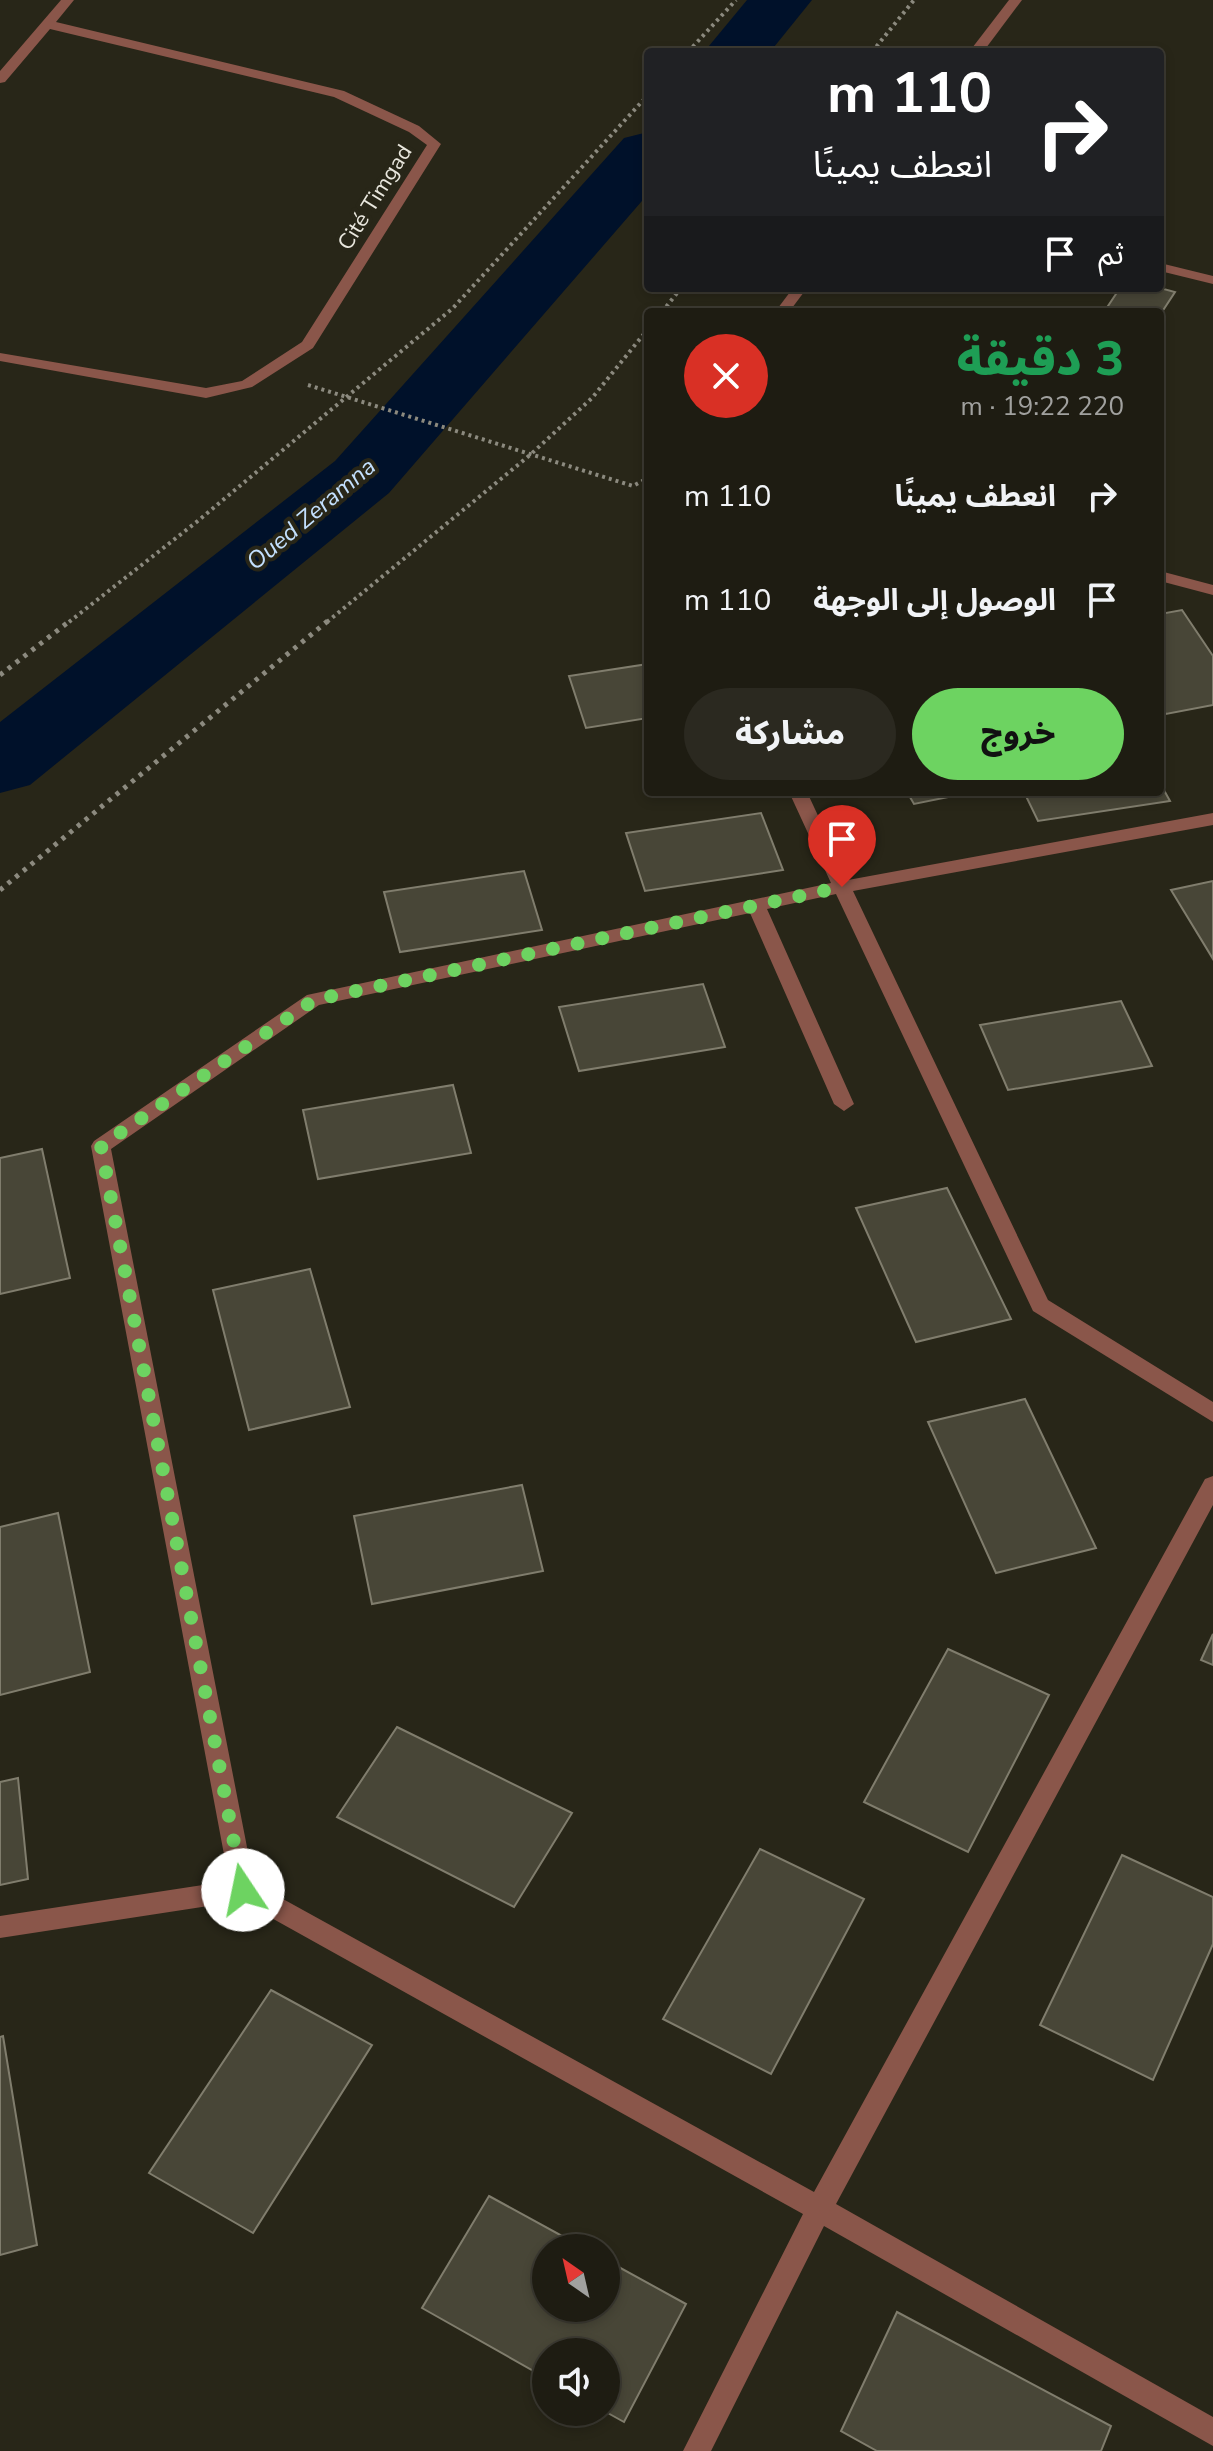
<!DOCTYPE html>
<html lang="ar">
<meta charset="utf-8">
<style>
:root{--surface:#1e1c12;--page:#2b2920;--text:#f1f3f6;--muted:#a1a19f;--line:#3c3a32;--accent:#6dd361}
body{margin:0;font-family:"Nunito Sans","Noto Sans Arabic",sans-serif;background:var(--page);color:var(--text);direction:rtl;height:100vh;display:flex;flex-direction:column;font-size:30px;white-space:nowrap}
*{box-sizing:border-box;margin:0}
p{font-size:26px;color:var(--muted)}
.icon{flex:none;width:44px;height:44px;fill:none;stroke:currentColor;stroke-width:2;stroke-linecap:round;stroke-linejoin:round}
.map{position:relative;flex:1;overflow:hidden;direction:ltr}
.details{position:absolute;left:644px;top:308px;width:520px;height:488px;display:flex;flex-direction:column;background:var(--surface);border-radius:8px;box-shadow:0 4px 12px #0003,0 0 0 2px var(--line);direction:rtl}
.details>*{flex:none}
.guide{position:absolute;left:644px;top:48px;width:520px;height:244px;border-radius:8px;box-shadow:0 4px 12px #0003,0 0 0 2px var(--line);direction:rtl;background:#202124;color:#fff;overflow:hidden}
.needle{width:52px;rotate:326deg}
.controls{position:absolute;left:532px;top:2234px;display:grid;gap:16px}
.controls a{display:grid;place-items:center;width:88px;height:88px;border-radius:50%;background:var(--surface);box-shadow:0 4px 12px #0003,0 0 0 2px var(--line);font-size:40px}
.pin{position:absolute;display:grid;place-items:center;width:68px;height:68px;color:#fff;margin:-82px -34px;border-radius:50% 50% 50% 0;rotate:-45deg;box-shadow:0 0 8px #0007}
.pin .icon{rotate:45deg}
.me{position:absolute;width:88px;margin:-44px;rotate:349deg;stroke-linejoin:round;filter:drop-shadow(0 0 6px #0008)}
.turn{display:flex;align-items:center;gap:28px;height:168px;padding:0 40px;font-size:36px}
.turn .icon{width:104px;height:104px;stroke-width:2.5}
.turn b{display:block;font-size:56px;line-height:68px}
.then{display:flex;align-items:center;height:76px;padding:0 40px;background:#0003;gap:16px;font-size:30px}
.round{display:grid;place-items:center;flex:none;width:84px;height:84px;border-radius:42px;background:var(--page)}
.summary{display:flex;align-items:center;justify-content:space-between;height:136px;padding:0 40px}
h1{font-size:48px;font-weight:800;line-height:60px;color:#1e9e55}
.primary-button{display:flex;gap:16px;margin-top:auto;padding:16px 40px}
.primary-button a{flex:1;height:92px;border-radius:48px;background:var(--accent);color:#111;font-size:32px;font-weight:800;line-height:92px;text-align:center}
.primary-button a+a{background:var(--page);color:var(--text)}
ul{padding:0;list-style:none}
li{display:flex;align-items:center;gap:24px;height:104px;padding:0 40px}
li div{flex:1}
li b{display:block;font-size:30px}
li em{font-style:normal}
.map>svg:first-child{display:block}
.lines{fill:none;stroke-linecap:round;stroke-linejoin:round}
.river{fill:#00112a;fill-rule:evenodd}
.building{fill:#484637;stroke:#807d6d;stroke-width:2}
.path-far1{stroke:#8c8a7f;stroke-width:4;stroke-dasharray:3 4;stroke-linecap:butt}
.path{stroke:#8c8a7f;stroke-width:5;stroke-dasharray:4 6;stroke-linecap:butt}
.minor{fill:#8a564a;fill-rule:evenodd}
.route{stroke:#6dd361;stroke-width:14;stroke-dasharray:0 25.2}
.labels{text-anchor:middle;stroke-width:8;stroke-linejoin:round;paint-order:stroke}
.far-street-label{font-size:22px;fill:#e9e7de;stroke:#282618}
.far-water-label{font-size:24px;font-style:italic;fill:#c3e0fe;stroke:#282618}
</style>
<div class="map">
<svg width="1213" height="2451" viewBox="0 0 1213 2451">
<rect width="100%" height="100%" fill="#282618"/>
<g class="lines">
<g class="river">
<polygon points="747,0 812,0 770,52 704,52"/>
<polygon points="648,132 648,194 389,493 30,785 0,793 0,722 335,461 624,138"/>
</g>
</g>
<g class="building">
<polygon points="1120,288 1160,288 1175,292 1160,315 1160,312 1104,312"/>
<polygon points="1182,610 1213,656 1213,705 1166,714 1160,705 1160,614"/>
<polygon points="648,664 648,718 586,728 569,676"/>
<polygon points="1160,783 1170,801 1038,821 1024,792 1160,792"/>
<polygon points="907,792 973,792 914,804"/>
<polygon points="761,813 783,870 645,891 626,833"/>
<polygon points="524,871 542,930 400,952 384,892"/>
<polygon points="1213,881 1213,959 1171,890"/>
<polygon points="703,984 725,1047 579,1071 559,1007"/>
<polygon points="1121,1001 1152,1066 1008,1090 980,1025"/>
<polygon points="453,1085 471,1153 318,1179 303,1110"/>
<polygon points="42,1149 70,1278 0,1294 0,1158"/>
<polygon points="947,1188 1011,1319 916,1342 856,1208"/>
<polygon points="310,1269 350,1407 249,1430 213,1290"/>
<polygon points="1025,1399 1096,1548 996,1573 928,1422"/>
<polygon points="522,1485 543,1571 372,1604 354,1516"/>
<polygon points="58,1513 90,1672 0,1695 0,1527"/>
<polygon points="1213,1634 1213,1665 1201,1660"/>
<polygon points="948,1649 1049,1695 968,1852 864,1802"/>
<polygon points="397,1727 572,1813 514,1907 337,1817"/>
<polygon points="18,1778 28,1879 0,1885 0,1782"/>
<polygon points="760,1849 864,1899 771,2074 663,2019"/>
<polygon points="1122,1855 1213,1897 1213,1944 1153,2080 1040,2025"/>
<polygon points="271,1990 372,2045 253,2233 149,2173"/>
<polygon points="3,2036 37,2245 0,2255 0,2037"/>
<polygon points="489,2196 584,2248 546,2248 546,2308 606,2308 606,2260 686,2304 624,2422 606,2412 606,2352 546,2352 546,2378 422,2308"/>
<polygon points="897,2312 1111,2426 1101,2451 877,2451 841,2431"/>
</g>
<g class="lines">
<g class="path-far1">
<polyline points="688,52 736,0"/>
<polyline points="872,52 914,0"/>
<polyline points="662,312 681,288"/>
<polyline points="308,385 633,486 648,478"/>
<polyline points="69,622 199,520 453,308 648,95"/>
<polyline points="327,622 530,455 592,398 648,329"/>
</g>
<g class="path">
<polyline points="0,675 71,620"/>
<polyline points="0,890 329,620"/>
</g>
<g class="minor">
<polygon points="61,0 74,0 56,22 344,91 419,126 441,144 313,348 252,387 206,398 0,361 0,353 206,388 242,381 302,342 427,145 409,132 334,97 50,29 5,82 0,83 0,71"/>
<polygon points="1009,0 1022,0 983,52 969,52"/>
<polygon points="1160,263 1213,276 1213,284 1160,271"/>
<polygon points="793,288 807,288 789,312 775,312"/>
<polygon points="1160,571 1213,585 1213,595 1160,581"/>
<polygon points="789,792 807,792 848,880 1213,813 1213,825 853,891 1048,1300 1213,1402 1213,1422 1033,1311 836,894 767,909 854,1104 844,1111 834,1104 750,913 319,1005 111,1149 254,1883 814,2192 1205,1479 1213,1476 1213,1505 836,2204 1213,2417 1213,2446 824,2226 711,2451 683,2451 803,2214 241,1901 0,1938 0,1916 229,1881 91,1146 94,1141 307,995 831,883"/>
</g>
</g>
<g class="lines">
<polyline class="route" points="243,1890 101,1146 314,1000 842,887"/>
</g>
<g class="labels">
<g class="far-street-label">
<text transform="translate(374 197) rotate(-58)" y="8">Cité Timgad</text>
</g>
<g class="far-water-label">
<text transform="translate(311 514) rotate(-40)" y="8">Oued Zeramna</text>
</g>
</g>
</svg>
<div class="controls">
<a><svg class="needle" viewBox="-14 -14 28 28"><path d="M0-13l5 13h-10z" fill="#e53935"/><path d="M0 13l5-13h-10z" fill="#a1a19f"/></svg></a>
<a><svg class="icon" aria-label="sound" viewBox="0 0 24 24"><path d="M4 9h4l5-4v14l-5-4H4zM17 9q2 3 0 6"/></svg></a>
</div>
<div class="pin" style="left:842px;top:887px;background:#d93025"><svg class="icon" aria-label="arrive" viewBox="0 0 24 24"><path d="M6 21V4h12l-3 4 3 4H6"/></svg></div>
<svg class="me" style="left:243px;top:1890px" viewBox="-20 -20 40 40"><circle r="19" fill="#fff"/><path d="M0-13L10 11 0 6-10 11z" fill="#6dd361"/></svg>
<div class="guide">
<div class="turn"><svg class="icon" aria-label="right" viewBox="0 0 24 24"><path d="M7 20v-9h11M14 6l5 5-5 5"/></svg><div><b>110 m</b>انعطف يمينًا</div></div>
<div class="then">ثم<svg class="icon" aria-label="arrive" viewBox="0 0 24 24"><path d="M6 21V4h12l-3 4 3 4H6"/></svg></div>
</div>
<section class="details">
<div class="summary"><div><h1>3 دقيقة</h1><p>220 m · 19:22</p></div><a class="round" style="background:#d93025;color:#fff"><svg class="icon" aria-label="close" viewBox="0 0 24 24"><path d="M6 6l12 12M18 6L6 18"/></svg></a></div>
<ul>
<li><svg class="icon" aria-label="right" viewBox="0 0 24 24"><path d="M7 20v-9h11M14 6l5 5-5 5"/></svg><div><b>انعطف يمينًا</b></div><em>110 m</em></li>
<li><svg class="icon" aria-label="arrive" viewBox="0 0 24 24"><path d="M6 21V4h12l-3 4 3 4H6"/></svg><div><b>الوصول إلى الوجهة</b></div><em>110 m</em></li>
</ul>
<div class="primary-button"><a>خروج</a><a>مشاركة</a></div>
</section>
</div>
